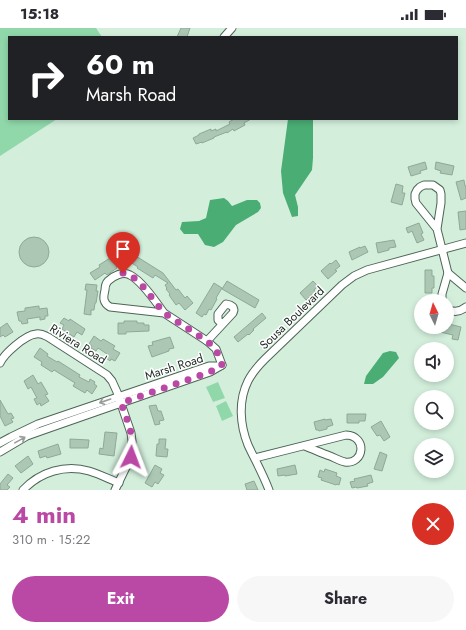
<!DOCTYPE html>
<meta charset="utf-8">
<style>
:root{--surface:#fff;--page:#f7f7f7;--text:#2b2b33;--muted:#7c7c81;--accent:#ba49a5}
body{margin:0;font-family:Jost,sans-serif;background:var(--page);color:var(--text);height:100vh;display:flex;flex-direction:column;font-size:15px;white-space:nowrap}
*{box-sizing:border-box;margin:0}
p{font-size:13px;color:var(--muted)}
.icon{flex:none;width:22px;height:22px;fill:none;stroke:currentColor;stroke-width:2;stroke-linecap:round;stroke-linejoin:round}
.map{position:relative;height:462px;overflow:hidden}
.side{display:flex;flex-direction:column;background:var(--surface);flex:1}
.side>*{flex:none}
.guide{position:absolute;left:8px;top:8px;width:450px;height:84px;border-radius:0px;box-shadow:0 2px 6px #0003;background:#202124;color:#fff;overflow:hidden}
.needle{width:26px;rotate:355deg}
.fabs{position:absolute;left:414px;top:266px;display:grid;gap:8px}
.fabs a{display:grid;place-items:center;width:40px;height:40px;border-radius:50%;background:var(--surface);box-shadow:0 2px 6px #0003;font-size:20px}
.pin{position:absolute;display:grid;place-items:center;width:34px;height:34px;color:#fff;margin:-41px -17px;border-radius:50% 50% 50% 0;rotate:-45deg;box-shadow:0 0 4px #0007}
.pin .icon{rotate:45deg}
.me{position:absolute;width:44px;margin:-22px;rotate:3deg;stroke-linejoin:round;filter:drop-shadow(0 0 3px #0008)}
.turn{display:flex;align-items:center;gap:14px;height:84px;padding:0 12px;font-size:18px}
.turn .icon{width:52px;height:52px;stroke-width:2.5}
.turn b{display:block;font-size:28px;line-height:34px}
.round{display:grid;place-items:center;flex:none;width:42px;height:42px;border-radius:21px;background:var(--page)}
.overview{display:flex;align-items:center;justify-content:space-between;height:68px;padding:0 12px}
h1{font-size:24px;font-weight:700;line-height:30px;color:var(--accent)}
.primary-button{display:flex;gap:8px;margin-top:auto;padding:8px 12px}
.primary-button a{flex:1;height:46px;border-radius:24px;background:var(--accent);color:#fff;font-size:16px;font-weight:700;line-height:46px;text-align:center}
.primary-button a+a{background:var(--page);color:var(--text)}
.status{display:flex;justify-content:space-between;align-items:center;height:28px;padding:0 20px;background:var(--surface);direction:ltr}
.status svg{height:11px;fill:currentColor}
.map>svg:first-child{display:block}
.green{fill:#90d8aa}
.water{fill:#4aad74}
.building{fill:#acc7b4;stroke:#8fa997}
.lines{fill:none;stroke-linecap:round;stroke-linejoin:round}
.street-casing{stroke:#4d6555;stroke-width:9}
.street{stroke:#fff;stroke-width:7}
.oneway{stroke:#989d9a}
.route{stroke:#ba49a5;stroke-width:7;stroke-dasharray:0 12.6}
.labels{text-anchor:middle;stroke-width:3;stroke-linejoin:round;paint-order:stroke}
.street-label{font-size:12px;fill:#1b261f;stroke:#fff}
</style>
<div class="status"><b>15:18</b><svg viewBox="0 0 49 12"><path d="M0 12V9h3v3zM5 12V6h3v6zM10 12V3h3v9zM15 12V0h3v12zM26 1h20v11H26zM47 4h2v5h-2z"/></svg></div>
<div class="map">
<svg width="466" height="462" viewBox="0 0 466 462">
<rect width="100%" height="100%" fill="#d3efdc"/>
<g class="green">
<polygon points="0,0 96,0 102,9 9,9 9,91 57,91 0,128"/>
<polygon points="218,354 225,370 213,374 206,359"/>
<polygon points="226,373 233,388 222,393 216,378"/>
</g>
<g class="water">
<polygon points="288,91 313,91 313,130 312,142 295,167 298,179 298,188 292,189 283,165 281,143"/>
<polygon points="224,170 228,173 232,178 247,172 257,172 260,175 261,180 258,184 236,197 223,214 214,219 205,217 198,206 184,206 180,201 182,194 199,193 206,190 210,172"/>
<polygon points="390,323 396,324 399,330 383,349 373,356 364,356 366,348 383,325"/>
</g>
<g class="building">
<polygon points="181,0 190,0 187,9 177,9"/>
<polygon points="234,91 251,91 244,95 245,97 234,103 233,101 227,105 227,104 214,109 214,110 202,115 202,114 196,116 193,110 199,107 199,106 211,101 211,103 216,101 216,103 230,96 229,94"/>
<polygon points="425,134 427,141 420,143 421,145 411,148 408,139"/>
<polygon points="436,134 454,138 452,147 440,145 441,143 435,141"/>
<polygon points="464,152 465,158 466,158 466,170 461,172 456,154"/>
<polygon points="396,156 403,158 402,165 405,165 402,177 391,174"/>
<polygon points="466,183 466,201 460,202 458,184"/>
<polygon points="419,195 423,205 421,206 424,212 417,215 412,203 408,205 406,200"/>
<circle cx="34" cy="224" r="15"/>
<polygon points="394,212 396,219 389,220 389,222 378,225 376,215"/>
<polygon points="365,218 368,224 352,232 349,224 360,219 360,220"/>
<polygon points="121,225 126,232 116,239 117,240 107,247 105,245 95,252 90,245 100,239 99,237 110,230 111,232"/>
<polygon points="131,225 163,245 176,262 178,261 185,270 187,268 193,275 185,282 179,275 176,277 169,267 170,266 166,261 167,260 165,257 168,255 155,247 153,250 137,240 138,239 127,232"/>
<polygon points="336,232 340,238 335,242 337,243 328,251 321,243 330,235 331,236"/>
<polygon points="425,242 432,242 432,248 434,248 434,260 432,260 432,265 425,265"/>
<polygon points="227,253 259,272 255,280 222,261"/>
<polygon points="313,253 318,258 314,262 315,264 306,272 300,265"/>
<polygon points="214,255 222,260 216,270 217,271 211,282 209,281 206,287 204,286 202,289 196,285"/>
<polygon points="86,256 97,257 96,263 98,263 96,275 95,275 94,282 91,282 91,287 84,286 87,262 85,262"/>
<polygon points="39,278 39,281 47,280 48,288 45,288 45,291 40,292 40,289 27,291 28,295 22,296 21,293 19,293 17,284 25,283 25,280"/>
<polygon points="262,285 266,290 253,301 254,302 249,307 248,306 238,314 234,309"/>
<polygon points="64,290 69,293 70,291 85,301 82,307 77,304 74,309 62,301 64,297 60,295"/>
<polygon points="124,293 137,293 137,295 144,295 144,297 149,297 149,303 126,304 126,306 118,306 118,295 124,295"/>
<polygon points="7,295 13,304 5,309 3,307 0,309 0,300"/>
<polygon points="449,296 461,299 458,312 452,311 453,307 440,304 442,299 449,299"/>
<polygon points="94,308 101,313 103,311 115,318 113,321 120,325 115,333 111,331 110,333 105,329 107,326 98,320 96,323 91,320 92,318 89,316"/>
<polygon points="170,309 174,320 169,321 169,323 152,329 148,318 153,317 152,314"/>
<polygon points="40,320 48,326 47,328 57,334 58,333 80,347 79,349 89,354 90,351 95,354 94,356 97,358 92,366 87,362 85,365 73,358 75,355 54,342 52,344 41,337 42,334 34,329"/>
<polygon points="33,347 38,356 41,354 48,366 45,367 49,373 41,378 40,375 37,377 34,371 37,370 31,359 28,361 24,353"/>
<polygon points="0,372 8,386 11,385 14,390 11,391 13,394 5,398 0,388"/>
<polygon points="156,377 158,383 161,383 164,392 159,393 160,396 155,397 149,378"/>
<polygon points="347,386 366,386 365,393 359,393 359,395 347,395"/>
<polygon points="325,391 325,392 331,391 333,397 327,399 327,401 319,403 318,402 316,402 314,394"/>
<polygon points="381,393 390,409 384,413 380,407 377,408 371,399"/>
<polygon points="105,404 117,405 114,428 99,426 100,420 103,421"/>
<polygon points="70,411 89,412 88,420 70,420"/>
<polygon points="159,411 166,411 165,421 168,421 167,429 156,428 157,416 159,416"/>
<polygon points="58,416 61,426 47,430 46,428 40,430 38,423"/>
<polygon points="380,424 387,427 382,443 374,441"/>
<polygon points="28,428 33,436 21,445 15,438"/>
<polygon points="155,437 162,441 160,445 164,447 158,456 155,454 152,459 145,455"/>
<polygon points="295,437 297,446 285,448 285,447 278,448 277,441"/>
<polygon points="325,441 337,445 336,448 341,450 339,457 337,456 336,457 321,452 322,450 318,449 320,442 324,444"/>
<polygon points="8,446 13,450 7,457 10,459 7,462 0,462 0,456"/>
<polygon points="371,447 373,454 367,456 368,458 357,460 356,459 352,460 350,454 355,453 354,451"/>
<polygon points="254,453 258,462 247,462 245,456"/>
</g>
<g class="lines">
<defs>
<g id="street">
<polyline points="224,9 232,0"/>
<polyline points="437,201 416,175 415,171 415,166 417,162 420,159 424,157 433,157 440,162 441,166 441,175 437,201 448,245 442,266 442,273"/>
<polyline points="448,245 466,260"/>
<path d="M447,281C454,285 460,284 466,279"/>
<path d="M164,285C156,274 142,253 130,247C123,243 113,248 108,253C105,256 105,259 105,262C103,270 103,275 110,279L164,285L207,313L216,321L222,337"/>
<polyline points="207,313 233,285 234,282 233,279 230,277 226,276 218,286 218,292 222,296"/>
<path d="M0,335C4,326 25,307 36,306C41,305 44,307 48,309L107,347L112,353L117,364L131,405L132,413L131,429L115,462"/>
<polyline points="0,415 11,409 38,396 209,338 220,338"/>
<polyline points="0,424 27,408 41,403 210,344 222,337"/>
<path d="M255,430L346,407C368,408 364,437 345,434C340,433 335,430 330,428C321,425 313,421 304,418"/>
<path d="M23,462C40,444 65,436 89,443C99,446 109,451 119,455"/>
<path d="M269,462C263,446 255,432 248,417C240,397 238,373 248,353C252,345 258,338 265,331L342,257L354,248L367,242L466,215"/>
</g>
</defs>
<use href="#street" class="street-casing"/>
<use href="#street" class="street"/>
</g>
<defs><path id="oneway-shaft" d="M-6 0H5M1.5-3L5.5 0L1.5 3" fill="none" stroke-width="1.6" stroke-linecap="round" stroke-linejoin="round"/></defs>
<g class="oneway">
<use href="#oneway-shaft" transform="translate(105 373) rotate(161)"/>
<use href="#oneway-shaft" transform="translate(20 412) rotate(-29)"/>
</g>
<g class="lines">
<path class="route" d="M123,245H126L132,248L141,256L164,285L207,313L216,321L222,337L210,344L121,375C128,395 135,408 131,429"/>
</g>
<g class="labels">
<g class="street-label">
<text transform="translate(292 290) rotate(-44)" y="4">Sousa Boulevard</text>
<text transform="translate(78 316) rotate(32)" y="4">Riviera Road</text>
<text transform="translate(174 339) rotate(-18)" y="4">Marsh Road</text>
</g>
</g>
</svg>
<div class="fabs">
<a><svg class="needle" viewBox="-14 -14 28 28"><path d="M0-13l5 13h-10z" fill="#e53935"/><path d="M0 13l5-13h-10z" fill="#7c7c81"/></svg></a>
<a><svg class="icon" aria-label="sound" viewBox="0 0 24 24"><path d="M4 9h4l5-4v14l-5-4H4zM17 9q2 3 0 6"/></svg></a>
<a><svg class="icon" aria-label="search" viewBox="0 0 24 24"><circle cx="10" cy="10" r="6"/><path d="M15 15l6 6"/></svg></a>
<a><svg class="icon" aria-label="layers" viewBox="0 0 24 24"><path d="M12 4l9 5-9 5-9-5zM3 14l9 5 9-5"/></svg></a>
</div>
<div class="pin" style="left:123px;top:245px;background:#d93025"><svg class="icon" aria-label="arrive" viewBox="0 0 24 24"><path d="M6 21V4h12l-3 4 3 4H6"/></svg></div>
<svg class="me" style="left:131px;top:429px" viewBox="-20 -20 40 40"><path d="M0-17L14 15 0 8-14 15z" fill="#ba49a5" stroke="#fff" stroke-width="4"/></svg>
<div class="guide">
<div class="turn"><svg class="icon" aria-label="right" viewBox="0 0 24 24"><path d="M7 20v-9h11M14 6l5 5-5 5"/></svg><div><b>60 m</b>Marsh Road</div></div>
</div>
</div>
<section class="side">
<div class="overview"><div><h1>4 min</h1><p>310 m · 15:22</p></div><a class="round" style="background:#d93025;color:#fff"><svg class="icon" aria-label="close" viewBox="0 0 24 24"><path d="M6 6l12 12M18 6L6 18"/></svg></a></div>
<div class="primary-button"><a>Exit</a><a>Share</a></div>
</section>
